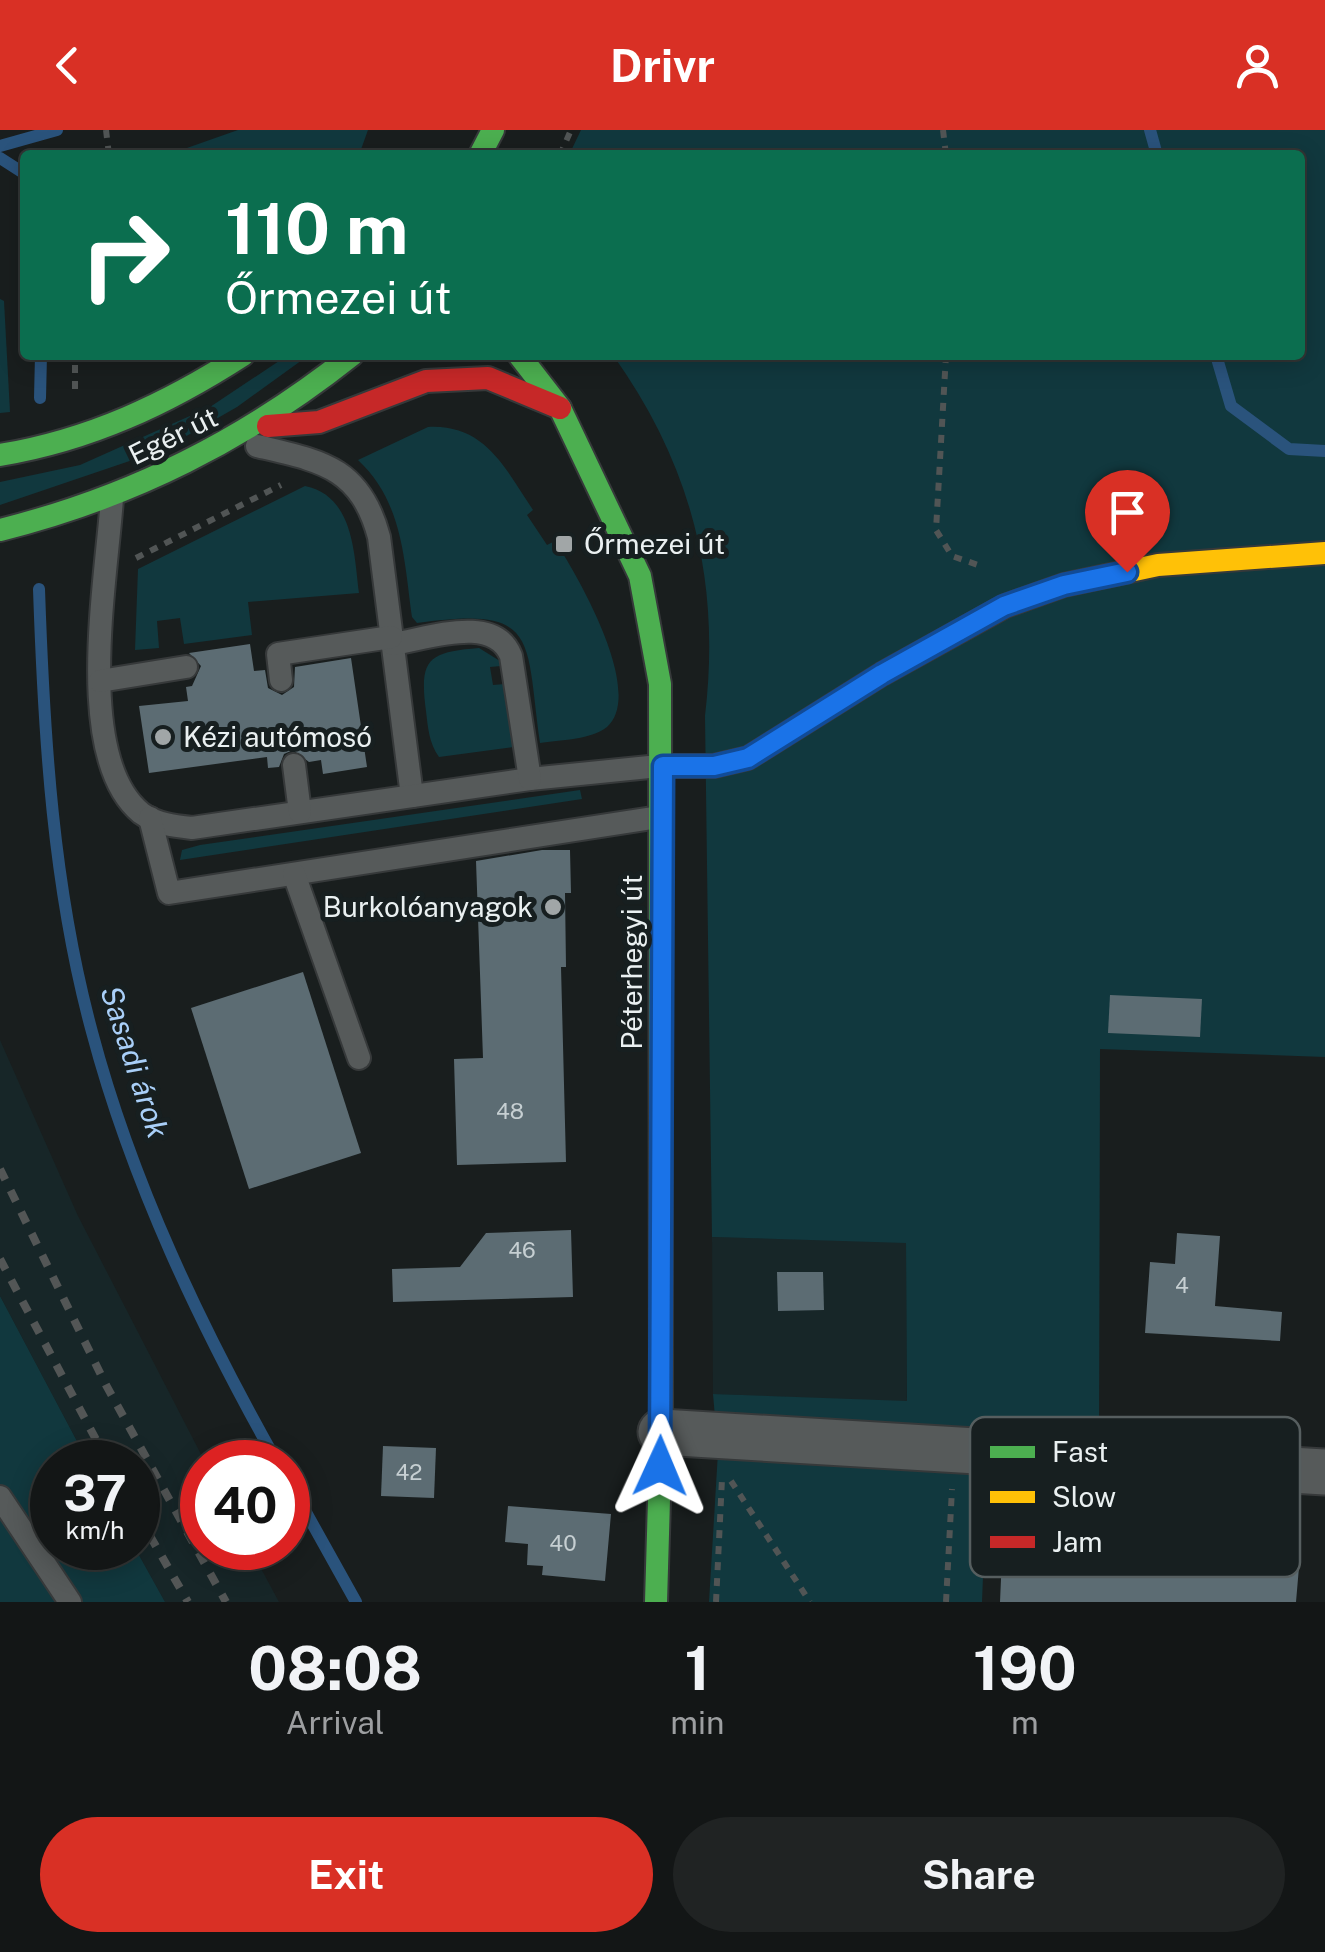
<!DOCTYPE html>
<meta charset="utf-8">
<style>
:root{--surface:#131616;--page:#202323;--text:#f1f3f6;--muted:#9d9fa1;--line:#323535;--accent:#d93025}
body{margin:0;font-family:"Public Sans",sans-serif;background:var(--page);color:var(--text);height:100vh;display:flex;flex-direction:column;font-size:38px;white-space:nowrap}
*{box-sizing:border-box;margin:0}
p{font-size:32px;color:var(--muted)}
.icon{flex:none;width:55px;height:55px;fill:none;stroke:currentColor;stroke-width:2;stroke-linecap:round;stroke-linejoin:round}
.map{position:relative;height:1472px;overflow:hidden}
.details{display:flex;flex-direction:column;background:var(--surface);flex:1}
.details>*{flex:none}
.hud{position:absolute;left:20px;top:20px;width:1285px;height:210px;border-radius:10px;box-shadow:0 5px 25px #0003,0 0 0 2px var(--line);background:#0b6e4f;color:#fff;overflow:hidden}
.speed{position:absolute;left:30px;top:1310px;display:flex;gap:20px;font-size:50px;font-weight:700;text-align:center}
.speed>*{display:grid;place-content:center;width:130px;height:130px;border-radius:50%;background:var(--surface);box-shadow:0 5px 25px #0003,0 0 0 2px var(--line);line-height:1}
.speed small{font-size:25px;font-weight:400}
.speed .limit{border:15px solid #d22;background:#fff;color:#111}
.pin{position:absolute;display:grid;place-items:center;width:85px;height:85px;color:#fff;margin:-102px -42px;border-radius:50% 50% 50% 0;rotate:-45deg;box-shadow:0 0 10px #0007}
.pin .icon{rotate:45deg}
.me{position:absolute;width:110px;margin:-55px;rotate:1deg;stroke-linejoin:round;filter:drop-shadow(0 0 8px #0008)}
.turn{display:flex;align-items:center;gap:35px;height:210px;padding:0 40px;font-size:45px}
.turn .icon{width:130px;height:130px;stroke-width:2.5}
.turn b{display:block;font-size:70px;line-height:85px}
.eta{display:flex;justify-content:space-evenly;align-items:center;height:170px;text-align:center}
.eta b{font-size:60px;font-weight:700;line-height:70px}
.action{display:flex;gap:20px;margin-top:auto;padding:20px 40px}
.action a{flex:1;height:115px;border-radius:60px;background:var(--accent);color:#fff;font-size:40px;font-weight:700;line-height:115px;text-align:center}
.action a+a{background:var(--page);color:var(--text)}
header{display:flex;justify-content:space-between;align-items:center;height:130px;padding:0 40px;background:var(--accent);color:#fff;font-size:45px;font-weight:700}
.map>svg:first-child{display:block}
.built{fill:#172628}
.green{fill:#11383e}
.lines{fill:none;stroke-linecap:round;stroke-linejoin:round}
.stream{stroke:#2a537c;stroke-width:12}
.building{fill:#5c6c73}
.lane-casing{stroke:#36393a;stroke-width:26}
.street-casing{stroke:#36393a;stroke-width:49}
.fast-casing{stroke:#36393a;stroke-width:26}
.slow-casing{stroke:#36393a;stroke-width:26}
.jam-casing{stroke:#36393a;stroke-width:26}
.path{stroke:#515555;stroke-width:6;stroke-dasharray:8 8;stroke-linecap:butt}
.lane{stroke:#565a5a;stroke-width:22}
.street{stroke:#565a5a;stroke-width:45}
.fast{stroke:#4caf50;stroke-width:22}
.slow{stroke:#ffc107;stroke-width:22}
.jam{stroke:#c62828;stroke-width:22}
.rail{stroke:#535656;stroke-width:8;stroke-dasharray:12 12;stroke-linecap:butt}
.route-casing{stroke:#114b97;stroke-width:25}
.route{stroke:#1a73e8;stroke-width:18}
.poi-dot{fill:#a1a6a7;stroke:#171f20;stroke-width:4}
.labels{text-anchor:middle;stroke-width:10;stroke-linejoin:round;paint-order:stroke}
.number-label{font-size:22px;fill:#c6cfd2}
.street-label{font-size:28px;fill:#eaf0f1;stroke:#171f20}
.poi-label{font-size:28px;fill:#eaf0f1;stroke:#171f20;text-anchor:start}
.water-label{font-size:30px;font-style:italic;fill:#a9cff8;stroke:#171f20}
.key{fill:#171f20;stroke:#565e5f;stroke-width:2.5}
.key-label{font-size:28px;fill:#eaf0f1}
</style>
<header><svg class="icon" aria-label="back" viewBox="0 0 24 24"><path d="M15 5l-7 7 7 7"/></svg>Drivr<svg class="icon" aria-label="person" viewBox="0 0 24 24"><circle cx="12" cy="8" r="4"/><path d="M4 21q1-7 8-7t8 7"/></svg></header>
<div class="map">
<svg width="1325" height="1472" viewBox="0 0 1325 1472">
<rect width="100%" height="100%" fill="#191e1e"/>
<g class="built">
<polygon points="0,910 78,1086 205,1332 202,1418 250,1418 279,1472 165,1472 135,1418 138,1332 88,1332 0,1166"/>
<polygon points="712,1107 906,1112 907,1272 713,1264"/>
</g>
<g class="green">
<polygon points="238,0 368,0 359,25 167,25"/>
<path d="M581,0H1325V927L1100,919L1099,1329L988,1320L982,1472H709L718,1322L713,1264L907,1271L906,1113L712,1107L705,586C721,451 692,336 613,225H1300V25H569Z"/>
<polygon points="0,169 4,171 10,282 0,283"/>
<polygon points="288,225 309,225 237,277 162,320 0,375 0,352 80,335 210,277"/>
<path d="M428,297C485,294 505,338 533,380L527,385L547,415L555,411C576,443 646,562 607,597C591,610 559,610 540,613C525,506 540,476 417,493L412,487C404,430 403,372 358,330Z"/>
<path d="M305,356C354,366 354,424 359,463L248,472L252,505L184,514L180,488L157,491L159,518L135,520L138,439Z"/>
<path d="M479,518L500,531L501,536L490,537L493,555L505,554L514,617L439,627C429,613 428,598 426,581C419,529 428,522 479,518Z"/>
<polygon points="580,660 582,669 180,730 182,720 200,715"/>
<polygon points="0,1166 88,1332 52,1332 52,1418 135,1418 165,1472 0,1472"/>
</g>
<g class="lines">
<g class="stream">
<polyline points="1150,0 1157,25"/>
<polyline points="0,16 57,0"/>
<polyline points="0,28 25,44"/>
<polyline points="1216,225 1231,276 1289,319 1325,321"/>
<polyline points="40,268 41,225"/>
<path d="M39,459C44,608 53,758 92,902C132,1053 201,1197 277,1332"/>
<polyline points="288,1350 356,1472"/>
</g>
</g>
<g class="building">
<polygon points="250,514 254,541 265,540 268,558 282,565 294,557 295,537 351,528 367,637 323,644 321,630 309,632 293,620 284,624 279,637 268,638 267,627 149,643 139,576 188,571 186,557 192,556 201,536 189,523"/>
<polygon points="542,720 570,720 571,763 565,763 566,837 561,837 566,1032 457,1035 454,929 483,928 476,731"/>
<polygon points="303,842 361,1023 249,1059 191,878"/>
<polygon points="1110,865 1202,869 1200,907 1108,903"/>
<polygon points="571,1100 573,1167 393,1172 392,1139 460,1137 486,1103"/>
<polygon points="1177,1103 1220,1106 1215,1176 1282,1182 1280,1211 1145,1203 1150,1132 1175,1134"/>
<polygon points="777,1142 823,1142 824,1180 778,1181"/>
<polygon points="383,1316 436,1318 434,1368 381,1366"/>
<polygon points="508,1376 611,1384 605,1451 542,1445 543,1436 527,1435 528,1414 505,1412"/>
<polygon points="1049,1413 1082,1414 1082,1427 1163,1427 1299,1437 1296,1472 1000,1472 1002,1426 1048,1427"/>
</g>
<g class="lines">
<defs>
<g id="lane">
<path d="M257,316C320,331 360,336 379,407L412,666"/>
<path d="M112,368C107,447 73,627 141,683C156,694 174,696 192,698L530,649L659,636"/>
<path d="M392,514C428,509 494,483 511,526L530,649"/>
<polyline points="281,550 278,524 391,507"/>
<polyline points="100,551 186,537"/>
<polyline points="294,635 300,682"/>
<polyline points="150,688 169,763 659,687"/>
<polyline points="294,744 359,928"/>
<polyline points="0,1367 70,1472"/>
</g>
<polyline id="street" points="661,1302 1325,1342"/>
<g id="fast">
<polyline points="480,25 493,0"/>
<polyline points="519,225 560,278 640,446 660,554 661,1302 656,1472"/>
<path d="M0,325C90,310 167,274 243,225"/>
<path d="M0,400C132,367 245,310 352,225"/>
</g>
<polyline id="slow" points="663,636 714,636 748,628 882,544 1005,476 1064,455 1158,435 1325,423"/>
<polyline id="jam" points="268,296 319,292 426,251 488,248 560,278"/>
</defs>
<use href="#lane" class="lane-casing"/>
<use href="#street" class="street-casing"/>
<use href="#fast" class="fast-casing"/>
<use href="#slow" class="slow-casing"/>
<use href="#jam" class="jam-casing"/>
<g class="path">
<polyline points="106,0 109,25"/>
<polyline points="943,0 946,25"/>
<polyline points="560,25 571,0"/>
<polyline points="946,225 936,400 952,426 978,435"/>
<polyline points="75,259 75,225"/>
<polyline points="136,428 281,355"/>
<polyline points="731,1351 810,1472"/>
<polyline points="716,1472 722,1349"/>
<polyline points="946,1472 952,1359"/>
</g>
<use href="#lane" class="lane"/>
<use href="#street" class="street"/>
<use href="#fast" class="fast"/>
<use href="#slow" class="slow"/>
<use href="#jam" class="jam"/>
<g class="rail">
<polyline points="0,1039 106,1255 226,1472"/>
<polyline points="0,1129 108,1332"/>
<polyline points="138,1385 188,1472"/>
</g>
</g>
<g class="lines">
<defs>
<polyline id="route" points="660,1336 663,636 714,636 748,628 882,544 1004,476 1064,455 1127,442"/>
</defs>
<use href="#route" class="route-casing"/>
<use href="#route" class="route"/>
</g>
<g class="poi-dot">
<rect x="554" y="404" width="20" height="20" rx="5"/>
<circle cx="163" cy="607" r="10"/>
<circle cx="553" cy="777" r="10"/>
</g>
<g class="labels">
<g class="number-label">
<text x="510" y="989">48</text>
<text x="522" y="1128">46</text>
<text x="1182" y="1163">4</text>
<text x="409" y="1350">42</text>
<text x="563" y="1421">40</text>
</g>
<g class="street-label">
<text transform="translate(173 306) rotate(-26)" y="10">Egér út</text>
<text transform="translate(632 832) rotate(-90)" y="10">Péterhegyi út</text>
</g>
<g class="poi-label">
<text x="584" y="424">Őrmezei út</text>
<text x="183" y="617">Kézi autómosó</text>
<text x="533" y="787" text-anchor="end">Burkolóanyagok</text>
</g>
<g class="water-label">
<text transform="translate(134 932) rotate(72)" y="10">Sasadi árok</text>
</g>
</g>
<rect x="970" y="1287" width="330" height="160" rx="15" class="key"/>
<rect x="990" y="1316" width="45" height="12" fill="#4caf50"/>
<rect x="990" y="1361" width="45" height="12" fill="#ffc107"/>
<rect x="990" y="1406" width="45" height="12" fill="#c62828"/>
<g class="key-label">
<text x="1052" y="1332">Fast</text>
<text x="1052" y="1377">Slow</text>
<text x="1052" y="1422">Jam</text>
</g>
</svg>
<div class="speed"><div>37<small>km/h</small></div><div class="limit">40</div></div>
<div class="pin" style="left:1127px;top:442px;background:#d93025"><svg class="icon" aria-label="arrive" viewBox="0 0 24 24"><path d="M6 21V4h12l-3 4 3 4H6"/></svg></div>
<svg class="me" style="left:660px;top:1336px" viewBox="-20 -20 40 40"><path d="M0-17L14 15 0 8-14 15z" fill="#1a73e8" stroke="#fff" stroke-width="4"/></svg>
<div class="hud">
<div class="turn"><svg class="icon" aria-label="right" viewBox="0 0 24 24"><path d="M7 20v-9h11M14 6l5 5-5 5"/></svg><div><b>110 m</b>Őrmezei út</div></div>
</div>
</div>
<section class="details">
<div class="eta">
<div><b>08:08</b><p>Arrival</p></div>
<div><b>1</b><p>min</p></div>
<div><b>190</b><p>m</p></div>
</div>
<div class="action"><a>Exit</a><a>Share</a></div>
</section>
